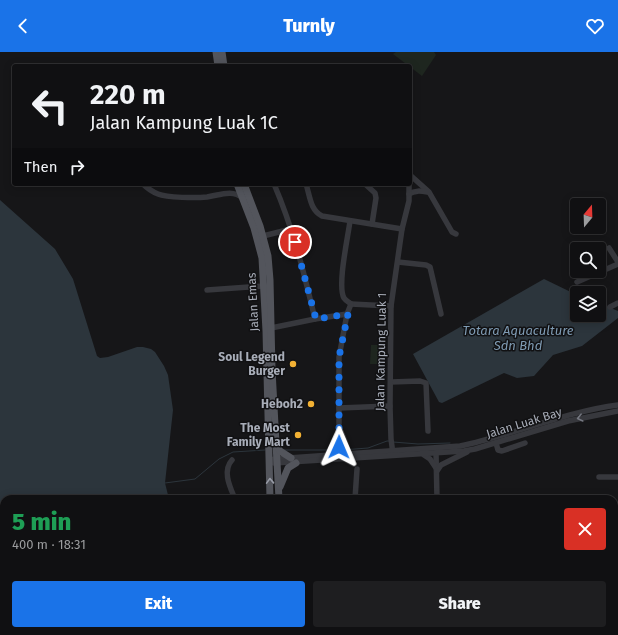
<!DOCTYPE html>
<meta charset="utf-8">
<style>
:root{--surface:#101012;--page:#1e1e20;--text:#f1f3f6;--muted:#9c9d9f;--line:#303032;--accent:#1a73e8}
body{margin:0;font-family:"Fira Sans",sans-serif;background:var(--page);color:var(--text);height:100vh;display:flex;flex-direction:column;font-size:15px;white-space:nowrap}
*{box-sizing:border-box;margin:0}
p{font-size:13px;color:var(--muted)}
.icon{flex:none;width:22px;height:22px;fill:none;stroke:currentColor;stroke-width:2;stroke-linecap:round;stroke-linejoin:round}
.map{position:relative;flex:1;overflow:hidden}
.side{position:absolute;left:0px;top:443px;width:618px;height:140px;display:flex;flex-direction:column;background:var(--surface);border-radius:12px 12px 0 0;box-shadow:0 2px 10px #0003,0 0 0 1px var(--line)}
.side>*{flex:none}
.top-card{position:absolute;left:12px;top:12px;width:400px;height:122px;border-radius:4px;box-shadow:0 2px 10px #0003,0 0 0 1px var(--line);background:#101012;color:var(--text);overflow:hidden}
.needle{width:26px;rotate:19deg}
.fabs{position:absolute;left:570px;top:146px;display:grid;gap:8px}
.fabs a{display:grid;place-items:center;width:36px;height:36px;border-radius:4px;background:var(--surface);box-shadow:0 2px 10px #0003,0 0 0 1px var(--line);font-size:20px}
.pin{position:absolute;display:grid;place-items:center;width:34px;height:34px;color:#fff;margin:-17px;border:2px solid #fff;border-radius:50%;box-shadow:0 1px 4px #0007}
.me{position:absolute;width:44px;margin:-22px;rotate:1deg;stroke-linejoin:round;filter:drop-shadow(0 0 3px #0008)}
.turn{display:flex;align-items:center;gap:14px;height:84px;padding:0 12px;font-size:18px}
.turn .icon{width:52px;height:52px;stroke-width:2.5}
.turn b{display:block;font-size:28px;line-height:34px}
.then{display:flex;align-items:center;height:38px;padding:0 12px;background:#0003;gap:8px;font-size:15px}
.round{display:grid;place-items:center;flex:none;width:42px;height:42px;border-radius:4px;background:var(--page)}
.headline{display:flex;align-items:center;justify-content:space-between;height:68px;padding:0 12px}
h1{font-size:24px;font-weight:800;line-height:30px;color:#1e9e55}
.button{display:flex;gap:8px;margin-top:auto;padding:8px 12px}
.button a{flex:1;height:46px;border-radius:4px;background:var(--accent);color:#fff;font-size:16px;font-weight:800;line-height:46px;text-align:center}
.button a+a{background:var(--page);color:var(--text)}
header{display:flex;justify-content:space-between;align-items:center;height:52px;padding:0 12px;background:var(--accent);color:#fff;font-size:18px;font-weight:800}
.map>svg:first-child{display:block}
.green{fill:#1e261f}
.water{fill:#2c353c}
.lines{fill:none;stroke-linecap:round;stroke-linejoin:round}
.stream{stroke:#2c353c;stroke-width:1}
.minor{stroke:#37383d;stroke-width:5.5}
.major{stroke:#53555c;stroke-width:7}
.oneway{stroke:#757881}
.oneway2{stroke:#979ba6}
.route{stroke:#1a73e8;stroke-width:7;stroke-dasharray:0 12.6}
.poi-dot{fill:#f2b134;stroke:#111113;stroke-width:1.5}
.labels{text-anchor:middle;stroke-width:3;stroke-linejoin:round;paint-order:stroke}
.street-label{font-size:12px;fill:#a8adb8;stroke:#111113}
.poi-label{font-size:12px;font-weight:bold;fill:#a8adb8;stroke:#111113;text-anchor:end}
.water-label{font-size:13px;font-style:italic;fill:#7f9bb3;stroke:#111113}
</style>
<header><svg class="icon" aria-label="back" viewBox="0 0 24 24"><path d="M15 5l-7 7 7 7"/></svg>Turnly<svg class="icon" aria-label="heart" viewBox="0 0 24 24"><path d="M12 20l-8-8c-3-5 5-10 8-4 3-6 11-1 8 4z"/></svg></header>
<div class="map">
<svg width="618" height="583" viewBox="0 0 618 583">
<rect width="100%" height="100%" fill="#161618"/>
<g class="green">
<polygon points="396,0 434,0 436,3 422,24 393,2"/>
<polygon points="371,293 383,293 383,312 370,312"/>
</g>
<g class="water">
<polygon points="0,148 55,197 73,227 97,304 100,306 108,305 137,295 143,295 151,297 155,300 164,314 168,323 173,358 165,431 169,447 4,447 4,579 174,579 171,583 0,583"/>
<polygon points="544,227 577,243 577,263 599,263 599,251 618,259 618,266 582,294 553,303 534,324 517,326 504,321 442,351 439,350 413,302"/>
</g>
<g class="lines">
<g class="stream">
<polyline points="393,390 418,392 450,391"/>
<polyline points="284,398 337,398"/>
<polyline points="342,398 368,396 387,389 390,389"/>
<polyline points="165,431 195,427 219,407 233,400 265,398"/>
<polyline points="191,583 194,579"/>
</g>
<g class="minor">
<polyline points="410,123 429,140 452,180 456,182"/>
<path d="M143,132C147,136 153,140 158,142C167,146 197,146 207,145C220,143 232,137 243,146"/>
<path d="M274,132C293,176 304,221 315,267"/>
<path d="M306,132C310,144 310,158 322,164L402,177"/>
<polyline points="365,132 375,141 376,146 372,172"/>
<path d="M409,142C415,138 421,139 428,140"/>
<path d="M350,169C348,185 337,234 344,246C346,249 349,250 351,252"/>
<polyline points="263,184 291,177"/>
<polyline points="609,196 618,210"/>
<polyline points="398,210 426,213 430,215 441,262"/>
<polyline points="577,230 618,212"/>
<polyline points="207,238 264,234"/>
<polyline points="351,252 391,254"/>
<polyline points="610,255 618,251"/>
<polyline points="271,276 315,267 347,262"/>
<polyline points="391,330 420,329 426,331 428,379"/>
<polyline points="339,356 390,354"/>
<polyline points="496,391 498,398 502,399 525,391"/>
<polyline points="436,401 437,447"/>
<polyline points="393,402 391,387 390,354 391,254 402,177 409,149 409,132"/>
<polyline points="339,403 339,305 347,262 351,252"/>
<polyline points="424,403 430,407 436,416"/>
<path d="M274,407L460,394C514,383 564,360 618,353"/>
<path d="M232,408C222,419 230,435 235,447"/>
<polyline points="274,411 464,399 475,397 568,369 618,359"/>
<polyline points="437,419 441,413 467,400"/>
<polyline points="599,425 618,425"/>
<polyline points="355,447 357,417"/>
<polyline points="439,579 439,583"/>
<polyline points="472,579 473,583"/>
<polyline points="532,583 542,583"/>
</g>
<g class="major">
<polyline points="216,0 218,14"/>
<polyline points="222,0 224,14"/>
<polyline points="237,132 254,176 262,206 266,279 270,447"/>
<polyline points="244,132 260,174 268,204 270,228 272,318 279,447"/>
<polyline points="277,394 280,399 291,406"/>
<polyline points="280,435 288,416 296,411"/>
<polyline points="274,579 275,583"/>
<polyline points="280,579 280,583"/>
</g>
</g>
<defs><path id="oneway-chevron" d="M-2-3.5L2.5 0L-2 3.5" fill="none" stroke-width="1.6" stroke-linecap="round" stroke-linejoin="round"/></defs>
<use class="oneway" href="#oneway-chevron" transform="translate(580 366) rotate(166)"/>
<use class="oneway2" href="#oneway-chevron" transform="translate(270 429) rotate(-92)"/>
<g class="lines">
<polyline class="route" points="295,190 316,267 348,262 339,305 339,395"/>
</g>
<g class="poi-dot">
<circle cx="293" cy="312" r="4"/>
<circle cx="311" cy="352" r="4"/>
<circle cx="298" cy="383" r="4"/>
</g>
<g class="labels">
<g class="street-label">
<text transform="translate(253 250) rotate(-93)" y="4">Jalan Emas</text>
<text transform="translate(381 300) rotate(-89)" y="4">Jalan Kampung Luak 1</text>
<text transform="translate(524 371) rotate(-17)" y="4">Jalan Luak Bay</text>
</g>
<g class="poi-label">
<text x="285" y="309">Soul Legend<tspan x="285" dy="14">Burger</tspan></text>
<text x="303" y="356">Heboh2</text>
<text x="290" y="380">The Most<tspan x="290" dy="14">Family Mart</tspan></text>
</g>
<g class="water-label">
<text x="518" y="283">Totara Aquaculture<tspan x="518" dy="15">Sdn Bhd</tspan></text>
</g>
</g>
</svg>
<div class="fabs">
<a><svg class="needle" viewBox="-14 -14 28 28"><path d="M0-13l5 13h-10z" fill="#e53935"/><path d="M0 13l5-13h-10z" fill="#9c9d9f"/></svg></a>
<a><svg class="icon" aria-label="search" viewBox="0 0 24 24"><circle cx="10" cy="10" r="6"/><path d="M15 15l6 6"/></svg></a>
<a><svg class="icon" aria-label="layers" viewBox="0 0 24 24"><path d="M12 4l9 5-9 5-9-5zM3 14l9 5 9-5"/></svg></a>
</div>
<div class="pin" style="left:295px;top:190px;background:#d93025"><svg class="icon" aria-label="arrive" viewBox="0 0 24 24"><path d="M6 21V4h12l-3 4 3 4H6"/></svg></div>
<svg class="me" style="left:339px;top:395px" viewBox="-20 -20 40 40"><path d="M0-17L14 15 0 8-14 15z" fill="#1a73e8" stroke="#fff" stroke-width="4"/></svg>
<div class="top-card">
<div class="turn"><svg class="icon" aria-label="left" viewBox="0 0 24 24"><path d="M17 20v-9H6M10 6l-5 5 5 5"/></svg><div><b>220 m</b>Jalan Kampung Luak 1C</div></div>
<div class="then">Then<svg class="icon" aria-label="right" viewBox="0 0 24 24"><path d="M7 20v-9h11M14 6l5 5-5 5"/></svg></div>
</div>
<section class="side">
<div class="headline"><div><h1>5 min</h1><p>400 m · 18:31</p></div><a class="round" style="background:#d93025;color:#fff"><svg class="icon" aria-label="close" viewBox="0 0 24 24"><path d="M6 6l12 12M18 6L6 18"/></svg></a></div>
<div class="button"><a>Exit</a><a>Share</a></div>
</section>
</div>
